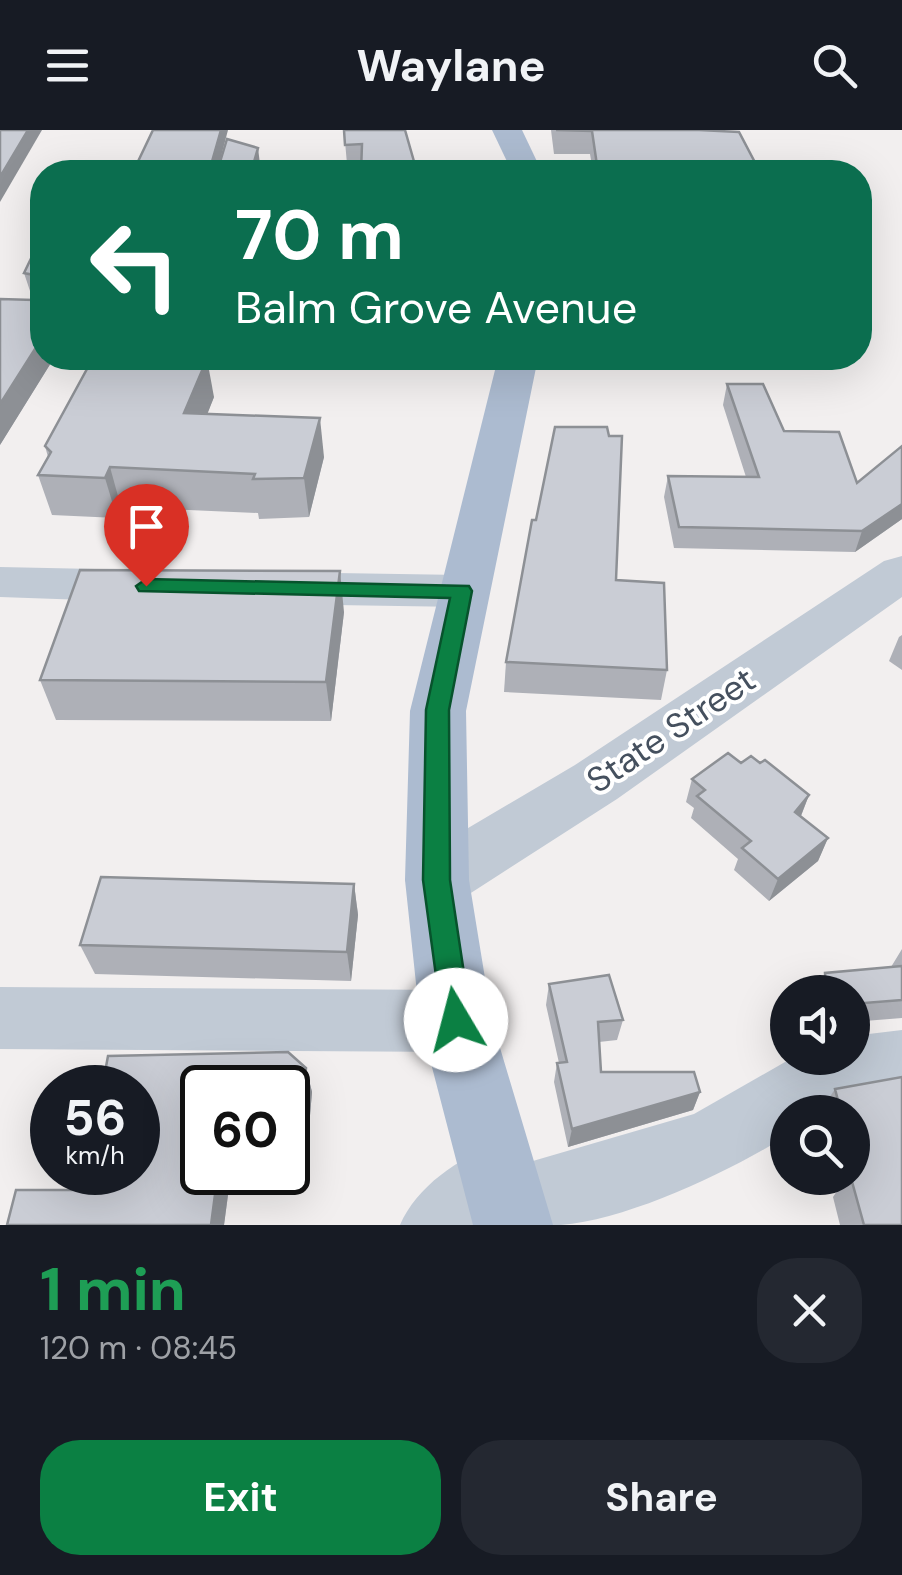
<!DOCTYPE html>
<meta charset="utf-8">
<style>
:root{--surface:#171b24;--page:#242831;--text:#f1f3f6;--muted:#9ea1a6;--accent:#0b8043}
body{margin:0;font-family:"DM Sans",sans-serif;background:var(--page);color:var(--text);height:100vh;display:flex;flex-direction:column;font-size:38px;white-space:nowrap}
*{box-sizing:border-box;margin:0}
p{font-size:32px;color:var(--muted)}
.icon{flex:none;width:55px;height:55px;fill:none;stroke:currentColor;stroke-width:2;stroke-linecap:round;stroke-linejoin:round}
.map{position:relative;height:1095px;overflow:hidden}
.panel{display:flex;flex-direction:column;background:var(--surface);flex:1}
.panel>*{flex:none}
.top-card{position:absolute;left:30px;top:30px;width:842px;height:210px;border-radius:40px;box-shadow:0 10px 40px #0002;background:#0b6e4f;color:#fff;overflow:hidden}
.tools{position:absolute;left:770px;top:845px;display:grid;gap:20px}
.tools a{display:grid;place-items:center;width:100px;height:100px;border-radius:50%;background:var(--surface);box-shadow:0 10px 40px #0002;font-size:50px}
.speed{position:absolute;left:30px;top:935px;display:flex;gap:20px;font-size:50px;font-weight:700;text-align:center}
.speed>*{display:grid;place-content:center;width:130px;height:130px;border-radius:50%;background:var(--surface);box-shadow:0 10px 40px #0002;line-height:1}
.speed small{font-size:25px;font-weight:400}
.speed .limit{border:5px solid #111;border-radius:15px;background:#fff;color:#111}
.pin{position:absolute;display:grid;place-items:center;width:85px;height:85px;color:#fff;margin:-102px -42px;border-radius:50% 50% 50% 0;rotate:-45deg;box-shadow:0 0 10px #0007}
.pin .icon{rotate:45deg}
.me{position:absolute;width:110px;margin:-55px;rotate:352deg;stroke-linejoin:round;filter:drop-shadow(0 0 8px #0008)}
.turn{display:flex;align-items:center;gap:35px;height:210px;padding:0 40px;font-size:45px}
.turn .icon{width:130px;height:130px;stroke-width:2.5}
.turn b{display:block;font-size:70px;line-height:85px}
.round{display:grid;place-items:center;flex:none;width:105px;height:105px;border-radius:40px;background:var(--page)}
.headline{display:flex;align-items:center;justify-content:space-between;height:170px;padding:0 40px}
h1{font-size:60px;font-weight:700;line-height:75px;color:#1e9e55}
.primary-button{display:flex;gap:20px;margin-top:auto;padding:20px 40px}
.primary-button a{flex:1;height:115px;border-radius:40px;background:var(--accent);color:#fff;font-size:40px;font-weight:700;line-height:115px;text-align:center}
.primary-button a+a{background:var(--page);color:var(--text)}
header{display:flex;justify-content:space-between;align-items:center;height:130px;padding:0 40px;background:var(--surface);font-size:45px;font-weight:700}
.map>svg:first-child{display:block}
.lines{fill:none;stroke-linecap:round;stroke-linejoin:round}
.minor{fill:#c1cad5;fill-rule:evenodd}
.tertiary{fill:#c1cad5;fill-rule:evenodd}
.primary{fill:#acbbd0;fill-rule:evenodd}
.wall{fill:#aeb0b7}
.shaded-wall{fill:#8d9095}
.building{fill:#cacdd5;stroke:#8d9095;stroke-width:2.5}
.route{fill:#0b8043;stroke:#07532c;stroke-width:2.5}
.labels{text-anchor:middle;stroke-width:8;stroke-linejoin:round;paint-order:stroke}
.street-label{font-size:35px;fill:#45505e;stroke:#fff}
</style>
<header><svg class="icon" aria-label="menu" viewBox="0 0 24 24"><path d="M4 6h16M4 12h16M4 18h16"/></svg>Waylane<svg class="icon" aria-label="search" viewBox="0 0 24 24"><circle cx="10" cy="10" r="6"/><path d="M15 15l6 6"/></svg></header>
<div class="map">
<svg width="902" height="1095" viewBox="0 0 902 1095">
<rect width="100%" height="100%" fill="#f2efef"/>
<g class="lines">
<g class="minor">
<polygon points="0,437 142,440 158,445 165,456 158,467 142,472 0,467"/>
<polygon points="272,442 462,445 478,450 485,461 478,472 462,477 272,474 256,469 249,458 256,447"/>
<polygon points="0,857 456,860 479,869 488,891 479,913 456,922 0,919"/>
<path d="M902,900V964C863,969 827,982 788,982V1005C731,1041 628,1090 561,1095C508,1095 453,1095 400,1095C417,1056 458,1029 497,1013L522,1024L526,1033L694,984L792,928H852V906Z"/>
</g>
<polygon class="tertiary" points="902,426 902,467 617,669 460,770 437,778 414,770 405,750 414,730 575,635 884,431"/>
<g class="primary">
<polygon points="492,0 522,0 542,42 512,42"/>
<polygon points="498,228 538,228 466,581 469,750 492,891 553,1095 473,1095 420,891 405,750 410,581"/>
</g>
</g>
<g class="wall">
<polygon points="344,0 417,42 361,33 347,34"/>
<polygon points="551,0 699,0 760,42 593,42 590,24 554,24"/>
<polygon points="38,114 42,228 54,228 0,315 35,168 32,167 24,143"/>
<polygon points="860,164 867,192 860,214"/>
<polygon points="727,254 784,301 857,353 902,316 902,389 855,422 674,418 664,367 668,346 746,347 723,275"/>
<polygon points="214,267 207,284 324,327 309,387 259,389 258,383 121,377 117,388 52,385 38,345 48,327 45,316"/>
<polygon points="616,450 667,540 661,570 504,562 506,532"/>
<polygon points="344,482 331,591 56,590 40,550"/>
<polygon points="902,505 902,540 889,531 899,507"/>
<polygon points="741,633 760,633 809,665 801,686 828,708 818,731 769,771 734,740 738,729 691,688 694,678 686,672 692,649"/>
<polygon points="354,754 358,785 351,851 95,844 80,815"/>
<polygon points="902,819 902,888 852,892 852,862 815,862 825,843 891,837"/>
<polygon points="549,854 623,890 617,910 599,912 601,942 700,962 693,980 568,1017 554,952 557,933 559,933 546,875"/>
<polygon points="288,922 306,938 312,962 307,1020 288,1020 288,958 202,958 202,1042 231,1042 224,1095 7,1095 16,1060 83,1060 86,1042 138,1042 138,958 102,958 108,926"/>
<polygon points="902,947 902,1095 840,1095 833,1067 837,1061 834,1048 852,1048 852,982 820,982 835,959"/>
</g>
<g class="shaded-wall">
<polygon points="28,0 42,0 0,72 0,47"/>
<polygon points="221,0 228,0 217,42 209,42"/>
<polygon points="258,18 260,34 257,42 251,42"/>
<polygon points="42,208 42,228 54,228 0,315 0,274"/>
<polygon points="207,229 214,267 192,323 184,283"/>
<polygon points="320,288 324,327 309,387 304,348"/>
<polygon points="110,337 121,377 117,388 105,348"/>
<polygon points="902,374 902,389 855,422 862,401"/>
<polygon points="340,441 344,482 331,591 326,552"/>
<polygon points="809,665 800,688 795,682"/>
<polygon points="828,708 818,731 769,771 778,749"/>
<polygon points="354,754 358,785 351,851 347,822"/>
<polygon points="306,938 312,962 307,1020 301,997"/>
<polygon points="700,962 693,980 568,1017 572,999"/>
<polygon points="218,1042 231,1042 224,1095 211,1095"/>
</g>
<g class="building">
<polygon points="0,0 28,0 0,47"/>
<polygon points="153,0 221,0 209,42 133,42"/>
<polygon points="344,0 405,0 417,42 361,42 362,14 345,15"/>
<polygon points="556,0 699,0 739,2 760,42 598,42 592,1"/>
<polygon points="227,9 258,18 251,42 217,42"/>
<polygon points="38,114 42,114 42,208 0,274 0,169 34,170 39,146 24,143"/>
<polygon points="860,164 867,192 860,191"/>
<polygon points="93,228 207,229 184,283 320,288 304,348 253,349 255,344 110,337 105,348 38,345 51,322 45,316"/>
<polygon points="727,254 763,254 784,301 839,302 857,353 902,316 902,374 862,401 679,397 668,346 759,347"/>
<polygon points="555,297 607,297 609,306 622,306 616,450 664,453 667,540 506,532 532,390 536,390"/>
<polygon points="80,440 340,441 326,552 40,550"/>
<polygon points="728,623 741,633 751,626 760,633 765,630 809,665 795,682 828,708 778,749 742,718 751,711 697,666 705,660 692,649"/>
<polygon points="101,747 354,754 347,822 80,815"/>
<polygon points="902,836 902,870 852,874 852,862 826,862 825,843"/>
<polygon points="609,845 623,890 598,892 601,942 694,942 700,962 572,999 557,933 567,932 549,854"/>
<polygon points="288,922 306,938 301,997 288,998 288,958 202,958 202,1042 218,1042 211,1095 7,1095 16,1060 83,1060 86,1042 138,1042 138,958 102,958 108,926"/>
<polygon points="902,947 902,1095 864,1095 851,1048 852,1048 852,1045 856,1045 852,1031 852,982 841,982 835,959"/>
</g>
<polygon class="route" points="146,449 469,456 472,461 449,580 450,750 471,890 467,900 456,904 446,900 442,890 423,750 426,580 450,468 139,461 136,456"/>
<g class="labels">
<g class="street-label">
<text transform="translate(671 600) rotate(-34)" y="12">State Street</text>
</g>
</g>
</svg>
<div class="tools">
<a><svg class="icon" aria-label="sound" viewBox="0 0 24 24"><path d="M4 9h4l5-4v14l-5-4H4zM17 9q2 3 0 6"/></svg></a>
<a><svg class="icon" aria-label="search" viewBox="0 0 24 24"><circle cx="10" cy="10" r="6"/><path d="M15 15l6 6"/></svg></a>
</div>
<div class="speed"><div>56<small>km/h</small></div><div class="limit">60</div></div>
<div class="pin" style="left:146px;top:456px;background:#d93025"><svg class="icon" aria-label="arrive" viewBox="0 0 24 24"><path d="M6 21V4h12l-3 4 3 4H6"/></svg></div>
<svg class="me" style="left:456px;top:890px" viewBox="-20 -20 40 40"><circle r="19" fill="#fff"/><path d="M0-13L10 11 0 6-10 11z" fill="#0b8043"/></svg>
<div class="top-card">
<div class="turn"><svg class="icon" aria-label="left" viewBox="0 0 24 24"><path d="M17 20v-9H6M10 6l-5 5 5 5"/></svg><div><b>70 m</b>Balm Grove Avenue</div></div>
</div>
</div>
<section class="panel">
<div class="headline"><div><h1>1 min</h1><p>120 m · 08:45</p></div><a class="round"><svg class="icon" aria-label="close" viewBox="0 0 24 24"><path d="M6 6l12 12M18 6L6 18"/></svg></a></div>
<div class="primary-button"><a>Exit</a><a>Share</a></div>
</section>
